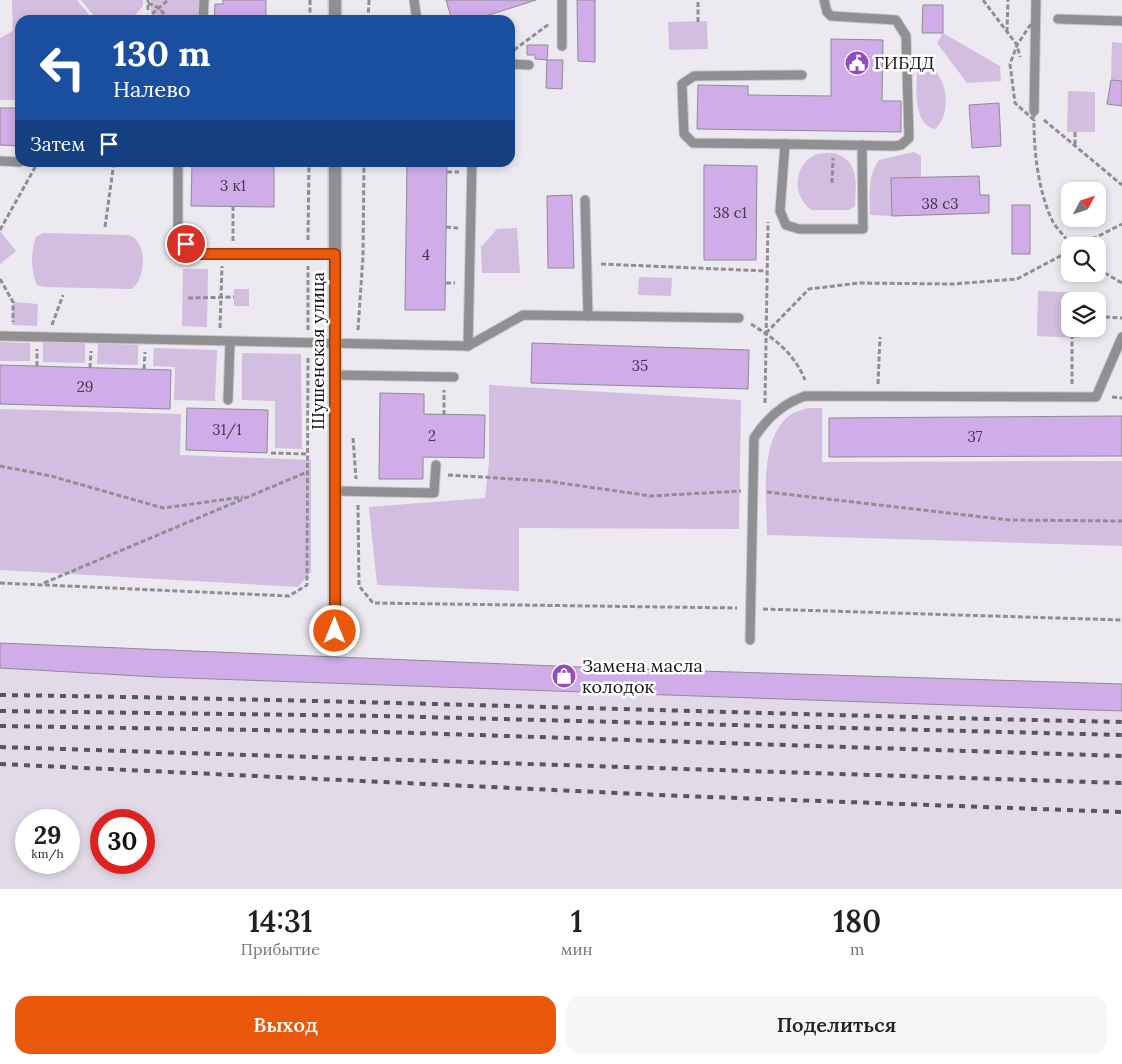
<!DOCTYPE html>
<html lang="ru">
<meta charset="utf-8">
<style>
:root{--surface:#fff;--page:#f6f6f6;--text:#202124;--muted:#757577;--accent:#ea580c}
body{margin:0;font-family:Lora,serif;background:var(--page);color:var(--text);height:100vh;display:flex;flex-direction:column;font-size:19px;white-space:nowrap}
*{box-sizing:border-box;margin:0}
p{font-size:16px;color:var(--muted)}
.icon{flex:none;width:28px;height:28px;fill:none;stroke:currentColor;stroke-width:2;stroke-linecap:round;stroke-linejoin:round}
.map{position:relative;height:889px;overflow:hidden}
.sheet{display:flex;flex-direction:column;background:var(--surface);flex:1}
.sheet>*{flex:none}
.guide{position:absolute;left:15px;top:15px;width:500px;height:152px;border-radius:15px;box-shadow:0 2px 8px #0003;background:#1a4fa0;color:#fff;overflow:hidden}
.needle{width:32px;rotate:50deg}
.tools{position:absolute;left:1061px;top:182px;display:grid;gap:10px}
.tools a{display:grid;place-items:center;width:45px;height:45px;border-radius:10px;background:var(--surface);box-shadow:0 2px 8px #0003;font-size:25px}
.speed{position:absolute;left:15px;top:809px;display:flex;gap:10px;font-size:25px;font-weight:700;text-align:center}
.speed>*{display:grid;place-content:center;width:65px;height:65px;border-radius:50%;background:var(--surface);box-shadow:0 2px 8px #0003;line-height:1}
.speed small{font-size:12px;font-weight:400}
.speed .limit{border:8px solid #d22;background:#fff;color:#111}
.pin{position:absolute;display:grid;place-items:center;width:42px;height:42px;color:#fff;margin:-21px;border:2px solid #fff;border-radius:50%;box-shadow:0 1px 5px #0007}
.me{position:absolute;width:55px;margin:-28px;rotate:0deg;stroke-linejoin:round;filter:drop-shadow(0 0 4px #0008)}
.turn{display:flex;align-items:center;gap:18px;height:105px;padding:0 15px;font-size:22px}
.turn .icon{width:65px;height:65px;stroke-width:2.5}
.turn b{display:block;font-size:35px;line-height:42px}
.then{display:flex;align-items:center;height:48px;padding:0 15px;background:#0003;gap:10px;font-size:19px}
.eta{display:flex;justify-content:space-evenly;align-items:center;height:85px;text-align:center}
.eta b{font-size:30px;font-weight:600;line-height:35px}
.cta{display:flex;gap:10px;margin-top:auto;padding:10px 15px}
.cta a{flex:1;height:58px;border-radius:15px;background:var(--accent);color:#fff;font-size:20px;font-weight:600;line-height:58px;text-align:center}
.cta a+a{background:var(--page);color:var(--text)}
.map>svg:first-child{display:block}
.built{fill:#e2dae8;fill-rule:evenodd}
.green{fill:#d3bde1}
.building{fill:#d0ace8;stroke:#8f8b92}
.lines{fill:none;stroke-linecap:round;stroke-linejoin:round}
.lane-casing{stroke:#cac7cd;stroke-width:11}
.street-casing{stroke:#cac7cd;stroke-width:15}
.path{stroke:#918e93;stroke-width:3;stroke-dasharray:5 2.5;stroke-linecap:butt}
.lane{stroke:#908f92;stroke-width:9}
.street{stroke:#908f92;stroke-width:12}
.rail{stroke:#585659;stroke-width:4;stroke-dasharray:6 6;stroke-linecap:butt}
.route-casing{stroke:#983908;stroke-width:12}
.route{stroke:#ea580c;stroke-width:9}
.labels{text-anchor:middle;stroke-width:5;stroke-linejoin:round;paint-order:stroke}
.number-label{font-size:15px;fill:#423849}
.poi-label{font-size:18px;fill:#131214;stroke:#fff;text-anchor:start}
.street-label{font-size:18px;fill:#131214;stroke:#fff}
</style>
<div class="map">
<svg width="1122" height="889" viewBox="0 0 1122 889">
<rect width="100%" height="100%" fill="#ede9f0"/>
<path class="built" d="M0,668L157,677L1122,711V889H0ZM26,820H69V862H26ZM101,820H144V862H101Z"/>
<g class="green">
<polygon points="12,0 77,0 90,16 90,20 20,20 20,100 0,100 0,38 13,31"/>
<polygon points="81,0 143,0 143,6 133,17 94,16"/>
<polygon points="151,0 199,0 199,20 157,20 158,18 151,11"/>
<polygon points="707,21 708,49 669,50 668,22"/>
<polygon points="943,33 1000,66 1001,81 967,83 937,43"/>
<polygon points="1112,42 1122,43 1122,81 1111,80"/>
<path d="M922,63C947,68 954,114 935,129C912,124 917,87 917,69Z"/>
<polygon points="1068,91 1095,92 1095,132 1067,132"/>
<path d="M914,152L921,156V177L891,178L892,216L870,215C870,195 867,177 879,160Z"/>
<path d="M834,153C860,161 856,184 855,206L849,210H812C792,198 793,165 815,155C820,153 829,153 834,153Z"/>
<polygon points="517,228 520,273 482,273 481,247 497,229"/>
<polygon points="0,231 16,251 0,264"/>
<path d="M43,233L129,235C148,242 146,277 132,289L45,287L37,285C30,271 31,251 36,237Z"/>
<polygon points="183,269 208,269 207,327 182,326"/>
<polygon points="639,277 672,278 671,296 638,295"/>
<rect x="234" y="289" width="15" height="17"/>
<polygon points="1038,291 1087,293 1093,301 1070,301 1070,329 1090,329 1079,338 1037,336"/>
<polygon points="13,302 38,304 37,326 12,325"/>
<polygon points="0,342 30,343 30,361 0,361"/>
<polygon points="43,342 85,343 85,363 43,362"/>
<polygon points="98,343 138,345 138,365 97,364"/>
<polygon points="154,348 217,350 215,401 174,400 175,367 153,366"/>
<polygon points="242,353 301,354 302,449 275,448 275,401 242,400"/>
<polygon points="489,385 741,400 739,529 519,528 519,591 377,585 369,507 485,498 489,463"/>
<path d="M808,408H822V462L1122,461V546L767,535C767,499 758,440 790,415C794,412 802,410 808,408Z"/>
<polygon points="0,409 181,414 180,455 311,460 311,572 298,587 0,570"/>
</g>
<g class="building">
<polygon points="223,0 266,0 266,20 214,20 215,4 223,4"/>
<polygon points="446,0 536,0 473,20 452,20"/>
<polygon points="577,0 595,0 595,62 578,61"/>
<polygon points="923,5 943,5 943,33 922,33"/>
<polygon points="831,39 883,40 882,101 901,101 901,132 697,129 698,85 748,86 748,95 831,96"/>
<polygon points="527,45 548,45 547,60 535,59 535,55 527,55"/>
<polygon points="547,60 563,60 562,89 546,88"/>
<polygon points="1111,80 1122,81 1122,106 1107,104"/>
<polygon points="999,103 1001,146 972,148 969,105"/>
<polygon points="0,108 20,108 20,146 0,145"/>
<polygon points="407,162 447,162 445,310 405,310"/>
<polygon points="192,164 274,165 274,207 191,206"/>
<polygon points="704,165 757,166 756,260 704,260"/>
<polygon points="979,176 980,195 989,195 989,213 892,216 891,178"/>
<polygon points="572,195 574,268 548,268 547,196"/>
<rect x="1012" y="205" width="18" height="49"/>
<polygon points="532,343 749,350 748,389 531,383"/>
<polygon points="0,365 171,370 170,409 0,404"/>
<polygon points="380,393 424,394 424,414 485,415 484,458 423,457 423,479 379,479"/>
<polygon points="187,408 268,410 267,453 186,450"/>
<polygon points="1122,416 1122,456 829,457 829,418"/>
<polygon points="0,643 603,668 1122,684 1122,711 157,677 0,668"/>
</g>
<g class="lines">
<defs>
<g id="lane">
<polyline points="414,0 417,20"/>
<polyline points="562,0 562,46"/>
<polyline points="824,0 827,12 831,16 896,20 906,36 909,138 901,145 895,146 785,144 780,211 786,225 799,229 863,229 862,145"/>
<polyline points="1058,19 1122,21"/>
<polyline points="203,20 204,0"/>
<polyline points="510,64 529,65"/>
<polyline points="1034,111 1036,0"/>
<polyline points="785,144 693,143 684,134 682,84 694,76 802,75"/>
<polyline points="0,161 20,162"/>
<polyline points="178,162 178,228 186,244 198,253 335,254"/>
<polyline points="585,200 588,316"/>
<polyline points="0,336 468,346 523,315 739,318"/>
<polyline points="468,346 472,162"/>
<polyline points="335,375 454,377"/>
<polyline points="228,400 230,342"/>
<polyline points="335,491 434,493 436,465"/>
<path d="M750,640L754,438C767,418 782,404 805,396L1096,397L1122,337"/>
</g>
<g id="street">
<polyline points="335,0 335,20"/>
<polyline points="335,162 335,631"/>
</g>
</defs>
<use href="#lane" class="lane-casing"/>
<use href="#street" class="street-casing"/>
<g class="path">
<polyline points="983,0 1017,45 1020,57"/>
<polyline points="148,3 159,8 169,20"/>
<polyline points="148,10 148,0"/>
<polyline points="152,14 168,0"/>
<polygon points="1037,15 1034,111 1034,120 1015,103 1010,64 1017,45"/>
<polyline points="310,20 310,0"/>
<polyline points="368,20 369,0"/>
<polyline points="698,22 698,0"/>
<polyline points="1007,32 1008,0"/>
<polyline points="514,50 549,24"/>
<polyline points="1044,120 1122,185"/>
<path d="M1034,123C1034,154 1039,194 1053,222C1058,230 1066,238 1072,246"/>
<polyline points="1075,132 1075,146"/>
<polyline points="214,165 214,162"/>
<polyline points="263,165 263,162"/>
<polyline points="447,172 459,172"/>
<polyline points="832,183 833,158"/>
<polyline points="233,206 233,241"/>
<polyline points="105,227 114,162"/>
<polyline points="446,227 458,228"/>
<polyline points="0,230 38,162"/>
<polyline points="308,240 309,162"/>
<polyline points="1079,246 1122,224"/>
<polyline points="601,264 767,271"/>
<polyline points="1098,269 1122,283"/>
<polyline points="0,279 13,302 13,322"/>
<polyline points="446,283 455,283"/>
<polyline points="188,298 234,297"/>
<polyline points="1105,317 1122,318"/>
<path d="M751,324C775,339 794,353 805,380"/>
<polyline points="52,325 63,295"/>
<polyline points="220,328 222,266"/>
<polyline points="308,330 308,266"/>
<polyline points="358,330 363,256 364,162"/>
<polyline points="766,333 809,289 859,283 953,284 1017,279 1070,251"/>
<polyline points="37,366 37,349"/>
<polyline points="90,368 91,351"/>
<polyline points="144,369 145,352"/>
<polyline points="878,384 880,337"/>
<polyline points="1072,384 1072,337"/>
<polyline points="1112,397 1122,398"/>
<polyline points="765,403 768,222"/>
<polyline points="444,415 444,390"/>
<polyline points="353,438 356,479"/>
<polyline points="271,453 307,454"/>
<polyline points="0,466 51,476 163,508 243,497"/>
<polyline points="448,475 547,481 651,496 741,491"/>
<polyline points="767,492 1009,520 1122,521"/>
<polyline points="358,505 359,586 373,603 737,608"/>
<polyline points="0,583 289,596 307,585 308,356"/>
<polyline points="44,583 307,472"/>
<polyline points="763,609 1122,620"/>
</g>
<use href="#lane" class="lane"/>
<use href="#street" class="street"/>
<g class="rail">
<path d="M0,695C374,700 748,714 1122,722"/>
<polyline points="0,711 384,716 1122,735"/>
<polyline points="0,726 384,732 1122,756"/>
<polyline points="0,747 1122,783"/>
<polyline points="0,764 682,796 1122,812"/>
</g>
</g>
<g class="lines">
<defs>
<polyline id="route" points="186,244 198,254 335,254 335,631"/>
</defs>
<use href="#route" class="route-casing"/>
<use href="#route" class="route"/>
</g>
<defs>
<symbol id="civic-disc" viewBox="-11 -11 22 22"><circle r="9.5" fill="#954bbe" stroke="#fff"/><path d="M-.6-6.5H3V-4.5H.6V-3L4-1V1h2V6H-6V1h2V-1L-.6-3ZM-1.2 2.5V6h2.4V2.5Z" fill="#fff"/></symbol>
<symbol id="shop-disc" viewBox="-11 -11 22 22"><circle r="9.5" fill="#954bbe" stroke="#fff"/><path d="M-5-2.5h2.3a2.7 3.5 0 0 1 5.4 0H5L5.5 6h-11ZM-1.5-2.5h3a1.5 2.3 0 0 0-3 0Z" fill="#fff"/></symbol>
</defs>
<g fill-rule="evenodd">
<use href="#civic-disc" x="843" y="49" width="28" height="28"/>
<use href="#shop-disc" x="550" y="662" width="28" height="28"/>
</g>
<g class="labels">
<g class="number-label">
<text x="233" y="191">3 к1</text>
<text x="940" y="209">38 с3</text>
<text x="730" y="218">38 с1</text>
<text x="426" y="260">4</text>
<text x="640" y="371">35</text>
<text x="85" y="392">29</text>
<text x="227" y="435">31/1</text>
<text x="432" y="441">2</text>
<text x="975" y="442">37</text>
</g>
<g class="poi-label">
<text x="874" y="69">ГИБДД</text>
<text x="582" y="672">Замена масла<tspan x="582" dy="21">колодок</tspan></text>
</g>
<g class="street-label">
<text transform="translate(318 351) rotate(-90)" y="6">Шушенская улица</text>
</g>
</g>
</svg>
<div class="tools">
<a><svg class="needle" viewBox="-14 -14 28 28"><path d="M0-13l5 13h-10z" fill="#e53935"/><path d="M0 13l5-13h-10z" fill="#757577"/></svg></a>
<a><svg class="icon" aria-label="search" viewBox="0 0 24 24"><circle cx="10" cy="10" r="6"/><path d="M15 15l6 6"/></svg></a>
<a><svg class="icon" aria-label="layers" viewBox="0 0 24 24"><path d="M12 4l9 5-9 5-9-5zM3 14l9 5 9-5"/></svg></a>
</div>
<div class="speed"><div>29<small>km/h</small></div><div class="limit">30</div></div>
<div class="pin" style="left:186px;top:244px;background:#d93025"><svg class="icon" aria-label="arrive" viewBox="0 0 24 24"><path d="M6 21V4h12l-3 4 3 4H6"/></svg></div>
<svg class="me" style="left:335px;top:631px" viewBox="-20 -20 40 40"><circle r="17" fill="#ea580c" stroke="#fff" stroke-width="3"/><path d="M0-11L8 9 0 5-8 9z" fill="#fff"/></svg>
<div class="guide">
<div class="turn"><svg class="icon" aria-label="left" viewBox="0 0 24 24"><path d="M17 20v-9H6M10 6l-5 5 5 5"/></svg><div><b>130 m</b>Налево</div></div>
<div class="then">Затем<svg class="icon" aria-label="arrive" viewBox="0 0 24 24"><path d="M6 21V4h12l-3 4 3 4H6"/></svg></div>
</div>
</div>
<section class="sheet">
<div class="eta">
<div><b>14:31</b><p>Прибытие</p></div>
<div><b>1</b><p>мин</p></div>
<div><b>180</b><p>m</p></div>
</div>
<div class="cta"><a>Выход</a><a>Поделиться</a></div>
</section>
